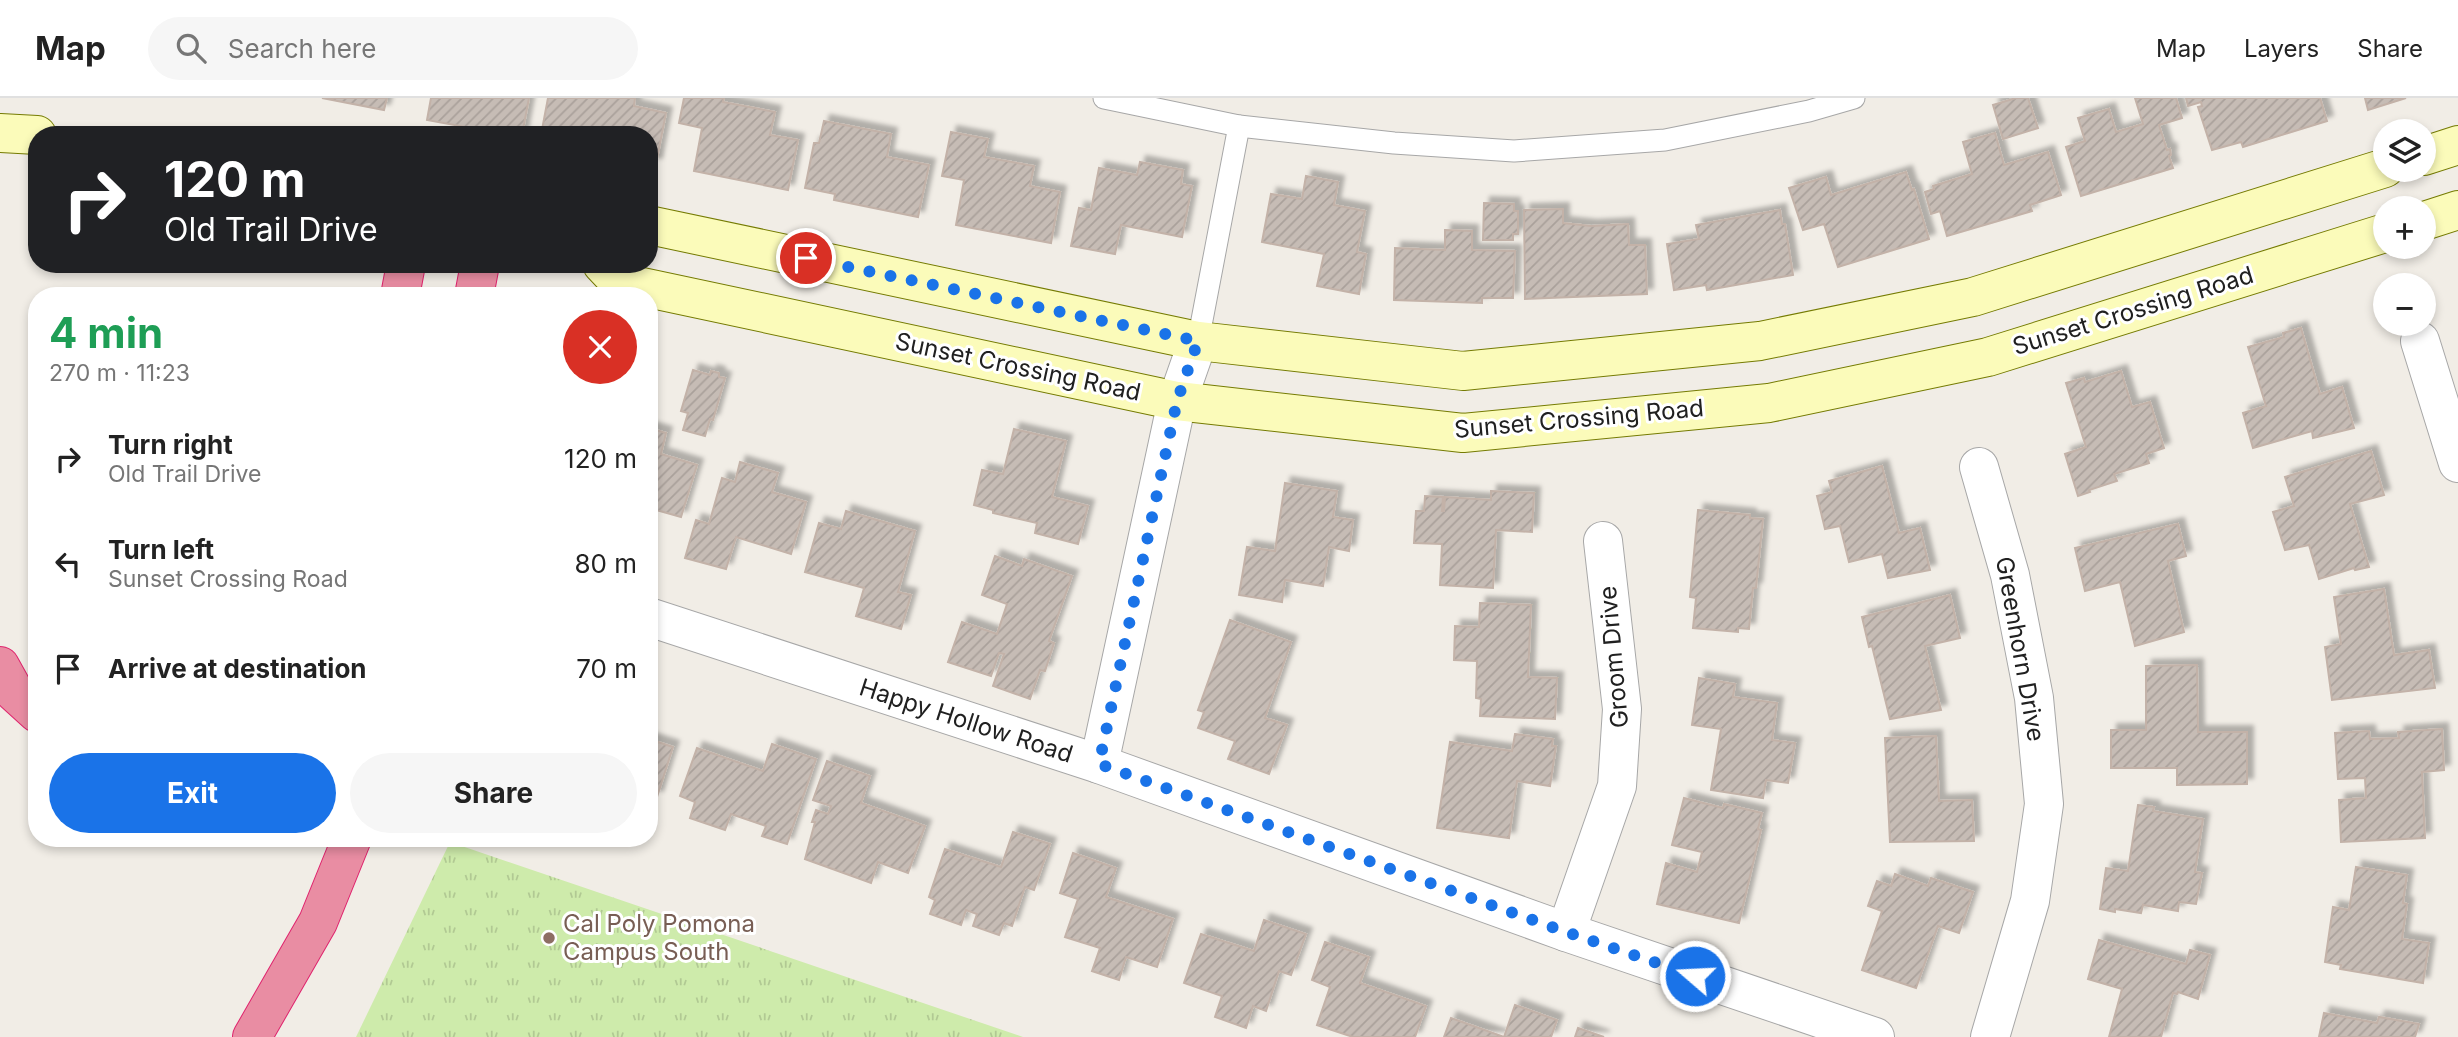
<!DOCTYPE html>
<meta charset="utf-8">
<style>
:root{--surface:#fff;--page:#f6f6f6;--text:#222;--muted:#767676;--line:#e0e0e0;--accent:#1a73e8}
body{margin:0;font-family:Inter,sans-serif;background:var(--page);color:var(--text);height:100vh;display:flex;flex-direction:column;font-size:26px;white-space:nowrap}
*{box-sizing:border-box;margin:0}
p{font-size:23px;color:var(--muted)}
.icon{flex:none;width:38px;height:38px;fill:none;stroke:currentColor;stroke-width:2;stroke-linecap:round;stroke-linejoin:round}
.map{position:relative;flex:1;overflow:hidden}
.drawer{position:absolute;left:28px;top:189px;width:630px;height:560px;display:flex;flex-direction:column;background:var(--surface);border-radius:28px;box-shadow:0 4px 10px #0003}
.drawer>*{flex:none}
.guide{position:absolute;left:28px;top:28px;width:630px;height:147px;border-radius:28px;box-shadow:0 4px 10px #0003;background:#202124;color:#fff;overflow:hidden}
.tools{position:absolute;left:2373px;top:21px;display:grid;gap:14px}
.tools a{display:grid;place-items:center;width:63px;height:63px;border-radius:50%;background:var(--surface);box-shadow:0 4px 10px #0003;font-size:35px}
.pin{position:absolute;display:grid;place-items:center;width:60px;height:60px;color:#fff;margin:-30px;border:4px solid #fff;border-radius:50%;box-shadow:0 2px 7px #0007}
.me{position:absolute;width:77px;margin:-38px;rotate:289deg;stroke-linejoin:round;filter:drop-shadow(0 0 5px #0008)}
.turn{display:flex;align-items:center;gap:24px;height:147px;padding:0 21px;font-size:32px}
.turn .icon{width:91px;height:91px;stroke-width:2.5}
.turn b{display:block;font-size:49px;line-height:60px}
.round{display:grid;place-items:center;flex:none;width:74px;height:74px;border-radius:37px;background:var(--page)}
.head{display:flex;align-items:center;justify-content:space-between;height:119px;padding:0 21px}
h1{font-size:42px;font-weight:700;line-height:52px;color:#1e9e55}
.button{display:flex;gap:14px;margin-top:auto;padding:14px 21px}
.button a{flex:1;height:80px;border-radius:42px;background:var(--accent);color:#fff;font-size:28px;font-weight:700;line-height:80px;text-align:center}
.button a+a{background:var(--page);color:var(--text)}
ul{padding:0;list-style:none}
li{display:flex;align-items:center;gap:21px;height:105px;padding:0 21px}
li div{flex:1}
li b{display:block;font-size:26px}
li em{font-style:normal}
header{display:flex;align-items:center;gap:42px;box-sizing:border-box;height:98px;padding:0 35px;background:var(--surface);border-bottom:2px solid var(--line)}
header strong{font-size:33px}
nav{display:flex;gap:38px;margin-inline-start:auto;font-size:24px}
.search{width:490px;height:63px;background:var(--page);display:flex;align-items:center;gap:18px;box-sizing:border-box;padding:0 24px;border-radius:38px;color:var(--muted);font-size:26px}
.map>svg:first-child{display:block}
.grass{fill:url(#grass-tufts)}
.building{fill:url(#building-hatch);stroke:#c3b2a8;stroke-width:2;filter:url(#shadow)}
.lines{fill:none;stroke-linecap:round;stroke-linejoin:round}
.lane-casing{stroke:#a7a7a7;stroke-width:23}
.street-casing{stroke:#a7a7a7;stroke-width:40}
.secondary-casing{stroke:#757b03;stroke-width:40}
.highway-casing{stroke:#df236d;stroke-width:40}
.lane{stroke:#fff;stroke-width:21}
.street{stroke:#fff;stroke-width:38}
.secondary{stroke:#fbfbba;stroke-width:38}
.highway{stroke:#e98da3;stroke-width:38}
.route{stroke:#1a73e8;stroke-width:12;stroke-dasharray:0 21.6}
.education-dot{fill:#8d6e63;stroke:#fff;stroke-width:2.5}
.labels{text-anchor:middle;stroke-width:6;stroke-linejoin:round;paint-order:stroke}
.street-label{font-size:24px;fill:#202020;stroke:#fff}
.education-label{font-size:24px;fill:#785e54;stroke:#fff;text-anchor:start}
</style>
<header>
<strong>Map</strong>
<div class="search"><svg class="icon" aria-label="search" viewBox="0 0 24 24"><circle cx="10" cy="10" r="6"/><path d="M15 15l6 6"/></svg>Search here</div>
<nav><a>Map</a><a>Layers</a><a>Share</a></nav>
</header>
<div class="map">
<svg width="2458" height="939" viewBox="0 0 2458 939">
<defs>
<pattern id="grass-tufts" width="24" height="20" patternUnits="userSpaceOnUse" patternTransform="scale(1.75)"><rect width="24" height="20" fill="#ceebab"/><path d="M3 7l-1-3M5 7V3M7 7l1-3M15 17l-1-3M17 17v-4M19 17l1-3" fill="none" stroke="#b1c993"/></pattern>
<pattern id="building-hatch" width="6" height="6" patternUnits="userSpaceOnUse" patternTransform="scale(1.75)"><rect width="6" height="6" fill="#c6bcb5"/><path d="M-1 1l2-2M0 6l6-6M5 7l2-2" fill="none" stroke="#aaa19b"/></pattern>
<filter id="shadow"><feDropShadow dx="6" dy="-6" stdDeviation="2" flood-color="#0004"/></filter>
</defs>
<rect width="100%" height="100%" fill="#f1ede6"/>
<polygon class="grass" points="450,744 1023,939 356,939"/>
<g class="building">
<polygon points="322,0 387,0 384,12"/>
<polygon points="431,0 529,0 522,37 509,37 427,22"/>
<polygon points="548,0 635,0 634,8 666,15 656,66 649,65 649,37 541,37"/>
<polygon points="684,0 724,0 723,4 775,14 770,37 798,42 788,92 694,73 702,30 679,25"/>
<polygon points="2016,0 2028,0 2038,30 2003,41 1993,7"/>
<polygon points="2135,0 2176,0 2182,20 2159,27 2167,52 2170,51 2171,57 2169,58 2173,70 2081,98 2066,49 2085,43 2078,20 2109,11 2116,34 2143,26"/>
<polygon points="2186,0 2320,0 2327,23 2243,49 2241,44 2212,52 2198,9 2202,8 2201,4 2188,8"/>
<polygon points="2365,0 2406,0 2368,12"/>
<polygon points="824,23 891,36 887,59 929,67 918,119 834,102 835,96 805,90 814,45 819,45"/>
<polygon points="951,34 988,41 984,59 1034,68 1030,88 1060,94 1051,145 956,127 964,82 942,78"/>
<polygon points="1995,35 2004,67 2048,54 2061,97 2030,107 2032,113 1947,138 1940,113 1931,116 1925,94 1934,91 1933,88 1972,76 1963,44"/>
<polygon points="1140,64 1183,72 1181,86 1192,88 1182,139 1121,127 1115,156 1071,148 1079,110 1091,112 1099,70 1137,77"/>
<polygon points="1906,74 1912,92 1914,91 1929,141 1838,169 1824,126 1803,132 1789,90 1826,79 1831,97"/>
<polygon points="1306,78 1338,84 1334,107 1365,113 1357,154 1366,156 1359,196 1317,188 1324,156 1262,144 1271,96 1302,101"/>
<polygon points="1484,105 1514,106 1514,113 1518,113 1518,136 1513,136 1513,142 1483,142"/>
<polygon points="1563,111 1563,125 1591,128 1628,126 1629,147 1645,147 1647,196 1525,201 1524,112"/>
<polygon points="1780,112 1782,126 1785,126 1793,177 1707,192 1706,187 1674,192 1667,146 1699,141 1696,127"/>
<polygon points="1445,132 1472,133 1472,152 1515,153 1513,200 1482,200 1482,205 1394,202 1395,150 1445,152"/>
<polygon points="2301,230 2320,296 2342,289 2354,330 2313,340 2312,333 2253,350 2243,315 2266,308 2248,249 2284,239 2283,235"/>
<polygon points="693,272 710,277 711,273 719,275 719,279 725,280 713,322 710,321 705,338 683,332 688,315 681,313"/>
<polygon points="2121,273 2132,309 2150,304 2164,350 2146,356 2149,365 2114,376 2117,383 2089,392 2090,394 2078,398 2065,356 2086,349 2066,285 2084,280 2085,284"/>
<polygon points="649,330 666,335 661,356 697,367 681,419 649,410"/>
<polygon points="1014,331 1066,343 1052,399 1088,408 1078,446 1035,435 1037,425 993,415 993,412 974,407 982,372 1003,376"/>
<polygon points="2371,353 2384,397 2350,406 2369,469 2355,472 2354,470 2319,481 2309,447 2285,452 2273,414 2294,408 2285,379"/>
<polygon points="740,364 778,375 772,394 806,404 791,456 736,439 726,471 685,460 696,422 709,426 722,380 735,384"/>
<polygon points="1882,368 1899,435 1920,430 1930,472 1888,480 1882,456 1849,464 1840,428 1825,431 1817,398 1832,394 1829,383"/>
<polygon points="1285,385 1337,393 1333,419 1353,422 1349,453 1329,449 1323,488 1285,482 1282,504 1239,497 1247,449 1275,453"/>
<polygon points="1491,393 1534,395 1532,434 1496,432 1493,490 1440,487 1442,446 1414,445 1416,413 1424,413 1425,398 1443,399 1442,413 1444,413 1445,399 1491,402"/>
<polygon points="1698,412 1750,417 1750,420 1763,421 1756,490 1753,490 1749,531 1738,530 1738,534 1693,530 1696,500 1690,499"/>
<polygon points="846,413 915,433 898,494 911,497 901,531 856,518 864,490 805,474 819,425 841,431"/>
<polygon points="2178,426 2186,458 2168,463 2184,534 2135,548 2120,484 2085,493 2075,450"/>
<polygon points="995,458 1022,468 1024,461 1072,478 1049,543 1054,545 1045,573 1040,572 1030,601 993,588 1004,556 999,555 991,578 948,564 962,524 997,536 1007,506 982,497"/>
<polygon points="2384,491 2394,557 2429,552 2435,590 2332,602 2325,549 2341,546 2334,499"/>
<polygon points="1950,497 1960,540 1925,548 1941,612 1890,621 1872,548 1869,549 1862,519"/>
<polygon points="1480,505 1531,507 1528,579 1557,580 1555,621 1480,618 1481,601 1476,600 1477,563 1454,562 1455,528 1479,529"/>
<polygon points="1230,522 1291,544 1265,620 1287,627 1269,676 1228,661 1235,643 1198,630 1204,614 1198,612"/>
<polygon points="2197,567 2198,634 2247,634 2247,686 2177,687 2177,670 2111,670 2111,632 2146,632 2146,568"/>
<polygon points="1699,580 1735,586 1733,599 1777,605 1772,642 1795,645 1788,685 1766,682 1763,700 1711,692 1721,631 1692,627"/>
<polygon points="2442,631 2444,672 2422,674 2425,740 2341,744 2339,702 2366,700 2365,680 2338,681 2335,635 2369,633 2370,641 2399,640 2398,634"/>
<polygon points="1515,636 1553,641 1552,648 1556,648 1550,688 1517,683 1509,740 1437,730 1450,644 1512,653"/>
<polygon points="1936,638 1939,703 1972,702 1974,743 1890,744 1885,640"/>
<polygon points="649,641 673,649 657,699 649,696"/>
<polygon points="772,646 816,661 787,746 762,738 766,728 731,716 725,732 690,720 695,704 680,698 697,650 763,673"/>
<polygon points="827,663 870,678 861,705 925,728 908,775 878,764 871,785 805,761 815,724 812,724 816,712 828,716 831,708 813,702"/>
<polygon points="1684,700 1723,710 1724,706 1762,715 1758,731 1761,732 1739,825 1657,806 1666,765 1697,774 1702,754 1672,747"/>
<polygon points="2138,707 2154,709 2153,713 2203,721 2195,774 2202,775 2196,806 2179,804 2178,813 2143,807 2141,815 2115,811 2115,814 2100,811 2106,770 2128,773"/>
<polygon points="1013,734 1050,746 1034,792 1025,789 1012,828 1004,825 999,837 973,828 977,816 966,812 961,827 930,816 935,802 929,799 945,751 1001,769"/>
<polygon points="1073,755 1116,770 1106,799 1173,821 1157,869 1126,859 1119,882 1092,873 1100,850 1065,839 1078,801 1060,795"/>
<polygon points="2356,769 2407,777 2403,805 2407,806 2402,841 2429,845 2423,885 2340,871 2341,867 2325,864 2333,809 2349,812"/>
<polygon points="1895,776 1928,788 1931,780 1973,794 1959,835 1938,828 1916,890 1862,872 1882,813 1868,808 1877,783 1891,788"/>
<polygon points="1264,822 1306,836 1291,877 1279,873 1266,913 1253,908 1246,930 1215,919 1222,898 1184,885 1201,836 1254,853"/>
<polygon points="2099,842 2186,866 2190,852 2210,857 2198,901 2178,894 2177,896 2173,895 2161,939 2109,939 2122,891 2088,881"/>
<polygon points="1325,844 1369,859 1360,885 1426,908 1415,939 1353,939 1317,927 1330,889 1312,882"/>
<polygon points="1515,907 1557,922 1551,939 1444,939 1451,920 1504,939"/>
<polygon points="2324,915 2377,925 2379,919 2419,926 2415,939 2319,939"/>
<polygon points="1578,930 1604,939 1575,939"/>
</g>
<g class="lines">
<defs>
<g id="lane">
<polyline points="1104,0 1239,28 1394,45 1514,53 1665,42 1809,13 1854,0"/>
<polyline points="1198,243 1239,28"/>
</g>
<g id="street">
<polyline points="2420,243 2458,365"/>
<polyline points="1979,369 2010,477 2034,600 2044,706 2030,803 1990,939"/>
<polyline points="649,519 1099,666 1566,834 1875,939"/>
<polyline points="1099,666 1177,303 1198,243"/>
<polyline points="1566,834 1617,688 1622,611 1603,443"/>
</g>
<g id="secondary">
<polyline points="0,35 37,37"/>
<polyline points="2424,58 2458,47"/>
<polyline points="2424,123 2458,112"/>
<polyline points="649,127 1198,243 1463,273 1760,243 1973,199 2385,70"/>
<polyline points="602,166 619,184 1177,303 1463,335 1769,305 1988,259 2385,135"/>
</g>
<g id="highway">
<polyline points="400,198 406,166"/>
<polyline points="474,198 480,166"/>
<polyline points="0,568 15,595 37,615"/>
<polyline points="252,939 318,824 352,740"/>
</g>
</defs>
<use href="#lane" class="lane-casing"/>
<use href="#street" class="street-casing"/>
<use href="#secondary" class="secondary-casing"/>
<use href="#highway" class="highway-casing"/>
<use href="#lane" class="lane"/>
<use href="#street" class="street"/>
<use href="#secondary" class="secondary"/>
<use href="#highway" class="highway"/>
</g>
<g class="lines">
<polyline class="route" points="806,160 1198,243 1177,303 1099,666 1566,834 1695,878"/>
</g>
<circle class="education-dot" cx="549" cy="840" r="7"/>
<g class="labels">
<g class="street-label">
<text transform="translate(2133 213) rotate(-17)" y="8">Sunset Crossing Road</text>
<text transform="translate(1018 269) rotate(12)" y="8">Sunset Crossing Road</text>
<text transform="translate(1579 321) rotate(-5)" y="8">Sunset Crossing Road</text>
<text transform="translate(2020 551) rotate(80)" y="8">Greenhorn Drive</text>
<text transform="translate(1614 559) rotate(-95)" y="8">Groom Drive</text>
<text transform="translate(966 623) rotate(18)" y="8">Happy Hollow Road</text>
</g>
<g class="education-label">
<text x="563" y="834">Cal Poly Pomona<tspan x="563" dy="28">Campus South</tspan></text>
</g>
</g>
</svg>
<div class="tools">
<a><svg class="icon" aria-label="layers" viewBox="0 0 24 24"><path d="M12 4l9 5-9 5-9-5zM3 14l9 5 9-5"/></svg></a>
<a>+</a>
<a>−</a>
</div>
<div class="pin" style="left:806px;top:160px;background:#d93025"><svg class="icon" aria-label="arrive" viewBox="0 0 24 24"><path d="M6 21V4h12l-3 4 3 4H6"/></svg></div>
<svg class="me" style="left:1695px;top:878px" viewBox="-20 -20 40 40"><circle r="17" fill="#1a73e8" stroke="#fff" stroke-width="3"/><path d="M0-11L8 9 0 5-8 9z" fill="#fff"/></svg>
<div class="guide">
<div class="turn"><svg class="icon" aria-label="right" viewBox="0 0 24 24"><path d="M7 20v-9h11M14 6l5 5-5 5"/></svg><div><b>120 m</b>Old Trail Drive</div></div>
</div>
<section class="drawer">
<div class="head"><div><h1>4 min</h1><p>270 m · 11:23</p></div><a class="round" style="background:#d93025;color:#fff"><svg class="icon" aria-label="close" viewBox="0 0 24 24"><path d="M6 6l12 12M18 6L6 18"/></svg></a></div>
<ul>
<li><svg class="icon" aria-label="right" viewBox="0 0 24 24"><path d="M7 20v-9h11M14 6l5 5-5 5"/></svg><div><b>Turn right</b><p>Old Trail Drive</p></div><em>120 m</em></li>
<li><svg class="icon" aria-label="left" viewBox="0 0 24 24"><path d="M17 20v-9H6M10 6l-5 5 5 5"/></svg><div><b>Turn left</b><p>Sunset Crossing Road</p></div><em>80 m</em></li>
<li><svg class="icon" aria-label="arrive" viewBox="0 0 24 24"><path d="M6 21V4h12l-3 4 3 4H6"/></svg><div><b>Arrive at destination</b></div><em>70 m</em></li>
</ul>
<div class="button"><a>Exit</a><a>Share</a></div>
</section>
</div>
